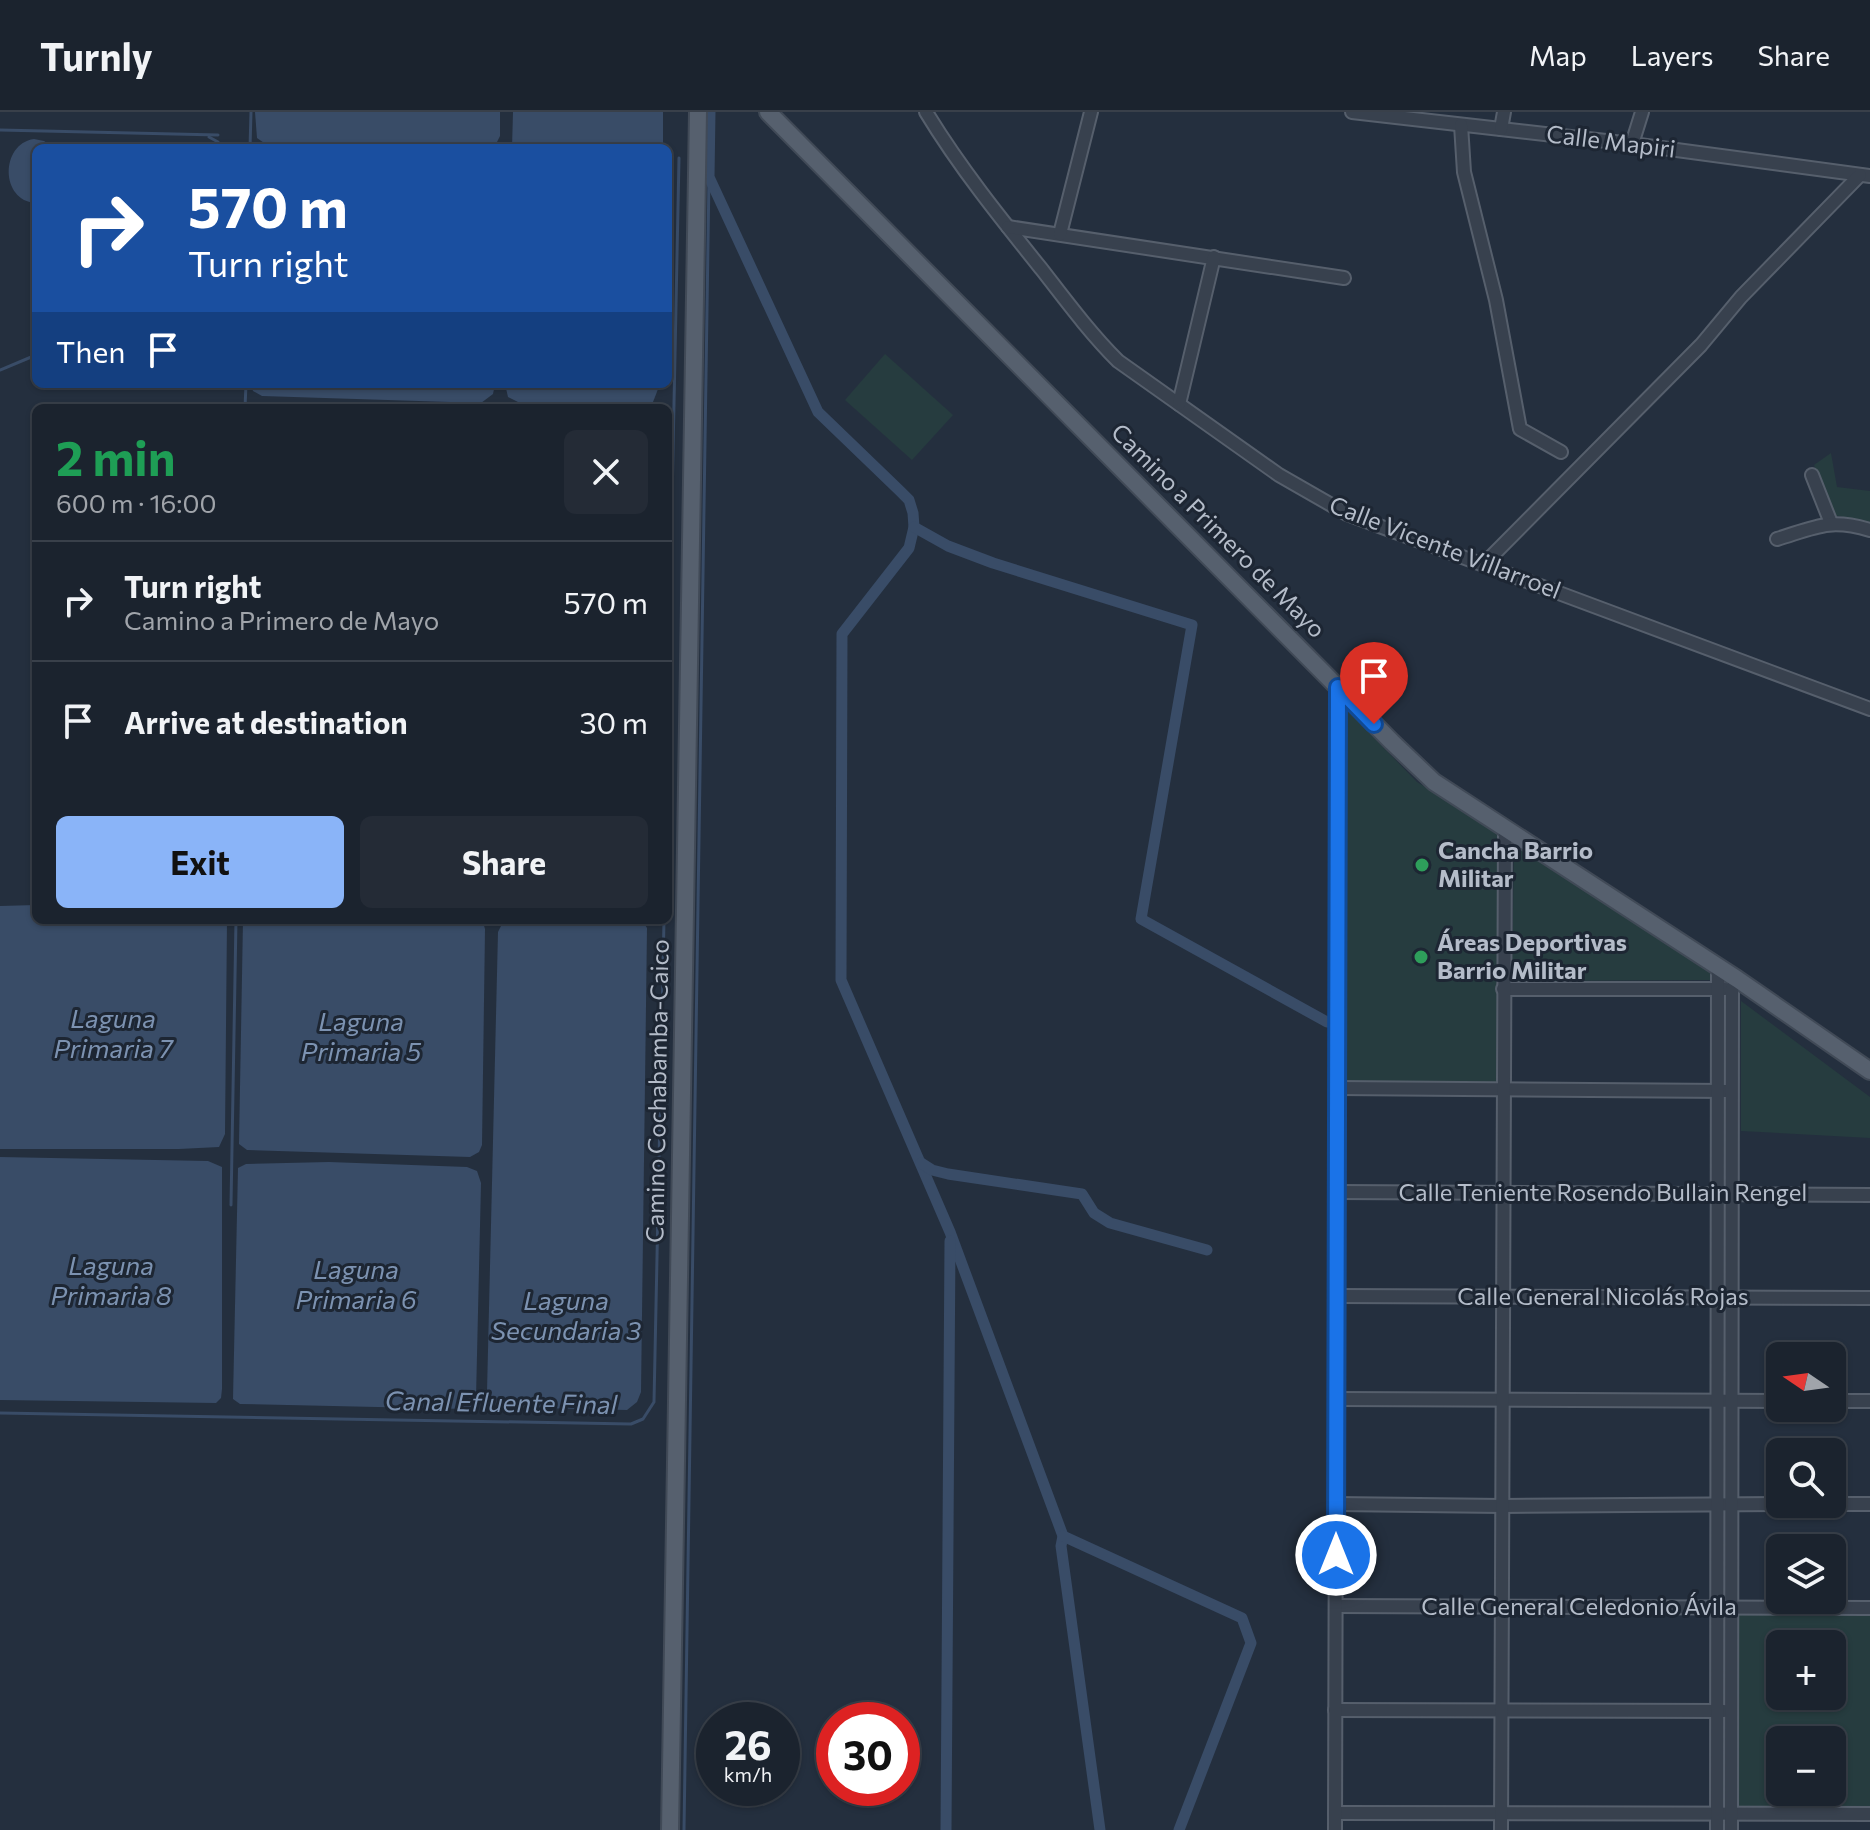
<!DOCTYPE html>
<meta charset="utf-8">
<style>
:root{--surface:#1b232e;--page:#242b36;--text:#f1f3f6;--muted:#a0a4aa;--line:#39404a;--accent:#8ab4f8}
body{margin:0;font-family:Commissioner,sans-serif;background:var(--page);color:var(--text);height:100vh;display:flex;flex-direction:column;font-size:30px;white-space:nowrap}
*{box-sizing:border-box;margin:0}
p{font-size:26px;color:var(--muted)}
.icon{flex:none;width:44px;height:44px;fill:none;stroke:currentColor;stroke-width:2;stroke-linecap:round;stroke-linejoin:round}
.map{position:relative;flex:1;overflow:hidden}
.sheet{position:absolute;left:32px;top:292px;width:640px;height:520px;display:flex;flex-direction:column;background:var(--surface);border-radius:12px;box-shadow:0 2px 6px #0004,0 0 0 2px var(--line)}
.sheet>*{flex:none}
.top-card{position:absolute;left:32px;top:32px;width:640px;height:244px;border-radius:12px;box-shadow:0 2px 6px #0004,0 0 0 2px var(--line);background:#1a4fa0;color:#fff;overflow:hidden}
.needle{width:52px;rotate:283deg}
.buttons{position:absolute;left:1766px;top:1230px;display:grid;gap:16px}
.buttons a{display:grid;place-items:center;width:80px;height:80px;border-radius:12px;background:var(--surface);box-shadow:0 2px 6px #0004,0 0 0 2px var(--line);font-size:40px}
.speed{position:absolute;left:696px;top:1590px;display:flex;gap:16px;font-size:40px;font-weight:700;text-align:center}
.speed>*{display:grid;place-content:center;width:104px;height:104px;border-radius:50%;background:var(--surface);box-shadow:0 2px 6px #0004,0 0 0 2px var(--line);line-height:1}
.speed small{font-size:20px;font-weight:400}
.speed .limit{border:12px solid #d22;background:#fff;color:#111}
.pin{position:absolute;display:grid;place-items:center;width:68px;height:68px;color:#fff;margin:-82px -34px;border-radius:50% 50% 50% 0;rotate:-45deg;box-shadow:0 0 8px #0007}
.pin .icon{rotate:45deg}
.me{position:absolute;width:88px;margin:-44px;rotate:0deg;stroke-linejoin:round;filter:drop-shadow(0 0 6px #0008)}
.turn{display:flex;align-items:center;gap:28px;height:168px;padding:0 24px;font-size:36px}
.turn .icon{width:104px;height:104px;stroke-width:2.5}
.turn b{display:block;font-size:56px;line-height:68px}
.then{display:flex;align-items:center;height:76px;padding:0 24px;background:#0003;gap:16px;font-size:30px}
.round{display:grid;place-items:center;flex:none;width:84px;height:84px;border-radius:12px;background:var(--page)}
.summary{display:flex;align-items:center;justify-content:space-between;height:136px;padding:0 24px}
h1{font-size:48px;font-weight:700;line-height:60px;color:#1e9e55}
.primary-button{display:flex;gap:16px;margin-top:auto;padding:16px 24px}
.primary-button a{flex:1;height:92px;border-radius:12px;background:var(--accent);color:#111;font-size:32px;font-weight:700;line-height:92px;text-align:center}
.primary-button a+a{background:var(--page);color:var(--text)}
ul{padding:0;list-style:none}
li{display:flex;align-items:center;gap:24px;height:120px;padding:0 24px;border-top:2px solid var(--line)}
li div{flex:1}
li b{display:block;font-size:30px}
li em{font-style:normal}
header{display:flex;align-items:center;gap:48px;box-sizing:border-box;height:112px;padding:0 40px;background:var(--surface);border-bottom:2px solid var(--line)}
header strong{font-size:38px}
nav{display:flex;gap:44px;margin-inline-start:auto;font-size:28px}
.map>svg:first-child{display:block}
.green{fill:#263c3f;fill-rule:evenodd}
.water{fill:#394c67}
.lines{fill:none;stroke-linecap:round;stroke-linejoin:round}
.stream{stroke:#394c67;stroke-width:3}
.canal{stroke:#394c67;stroke-width:11}
.minor-casing{stroke:#565f6c;stroke-width:16}
.major-casing{stroke:#414a57;stroke-width:20}
.minor{stroke:#38414e;stroke-width:12}
.major{stroke:#56606e;stroke-width:16}
.route-casing{stroke:#114b97;stroke-width:20}
.route{stroke:#1a73e8;stroke-width:14}
.leisure-dot{fill:#2e9e5b;stroke:#1d2633;stroke-width:3}
.labels{text-anchor:middle;stroke-width:6;stroke-linejoin:round;paint-order:stroke}
.street-label{font-size:24px;fill:#b4bcc9;stroke:#1d2633}
.poi-label{font-size:24px;font-weight:bold;fill:#b4bcc9;stroke:#1d2633;text-anchor:start}
.water-label{font-size:26px;font-style:italic;fill:#7c92b1;stroke:#1d2633}
</style>
<header>
<strong>Turnly</strong>
<nav><a>Map</a><a>Layers</a><a>Share</a></nav>
</header>
<div class="map">
<svg width="1870" height="1718" viewBox="0 0 1870 1718">
<rect width="100%" height="100%" fill="#242f3e"/>
<g class="green">
<polygon points="885,242 953,303 912,348 845,288"/>
<polygon points="1831,341 1837,375 1870,379 1870,410 1833,403 1814,353"/>
<polygon points="1344,595 1417,670 1499,719 1497,971 1344,970"/>
<polygon points="1514,730 1711,861 1710,868 1512,869"/>
<polygon points="1741,889 1870,985 1870,1026 1741,1019"/>
<path d="M1738,1503H1870V1696H1737ZM1780,1532H1832V1584H1780ZM1780,1628H1832V1680H1780Z"/>
</g>
<g class="water">
<polygon points="255,0 500,0 500,24 494,36 270,35 257,26"/>
<polygon points="513,0 663,0 663,36 512,36"/>
<path d="M34,27L44,29L54,36H36V91C0,89 0,32 34,27Z"/>
<polygon points="251,272 495,272 493,282 481,291 262,284 253,279"/>
<polygon points="505,272 660,272 653,290 644,292 520,291 508,285"/>
<polygon points="36,793 36,808 227,808 225,1022 219,1035 179,1037 0,1037 0,794"/>
<polygon points="243,808 483,810 485,817 482,1033 479,1040 470,1045 247,1038 239,1032"/>
<polygon points="504,808 642,808 647,816 641,1280 637,1290 627,1298 500,1295 493,1292 487,1280 498,820"/>
<polygon points="0,1045 208,1049 222,1055 222,1277 221,1286 216,1291 0,1288"/>
<polygon points="329,1050 467,1055 477,1059 481,1071 476,1286 472,1294 467,1297 240,1292 233,1287 238,1056 246,1052"/>
</g>
<g class="lines">
<g class="stream">
<polyline points="0,18 218,23"/>
<polyline points="209,25 218,30"/>
<polyline points="250,36 251,0"/>
<polyline points="0,258 36,243"/>
<polyline points="245,296 246,272"/>
<polyline points="668,587 679,46"/>
<polyline points="231,1093 236,808"/>
<polyline points="0,1301 631,1312 643,1307 654,1290 664,808"/>
<polyline points="684,1718 709,65"/>
</g>
<g class="canal">
<polyline points="710,0 709,65 818,300 900,379 909,388 913,401 914,415 909,436 842,522 841,868 950,1120 1063,1424 1061,1434 1100,1718"/>
<polyline points="914,415 948,434 993,451 1192,513 1141,807 1327,910"/>
<polyline points="921,1051 932,1058 948,1062 1082,1082 1094,1101 1110,1111 1207,1138"/>
<polyline points="1063,1424 1242,1506 1251,1531 1179,1718"/>
<polyline points="946,1718 950,1129"/>
</g>
<defs>
<g id="minor">
<path d="M926,0C960,56 1002,108 1043,159C1067,190 1090,221 1118,249L1279,363L1347,402L1870,597"/>
<polyline points="1352,0 1632,32 1870,64"/>
<polyline points="1461,13 1464,60 1496,188 1520,317 1561,340"/>
<polyline points="1501,17 1504,0"/>
<polyline points="1632,32 1642,0"/>
<polyline points="1008,115 1344,166"/>
<polyline points="1060,122 1091,0"/>
<polyline points="1179,292 1214,145"/>
<polyline points="1812,363 1831,411"/>
<path d="M1777,427C1816,415 1829,406 1870,418"/>
<polyline points="1484,452 1701,233 1741,185 1860,63"/>
<polyline points="1503,877 1725,877"/>
<polyline points="1337,976 1726,979"/>
<polyline points="1337,1080 1870,1083"/>
<polyline points="1337,1184 1870,1186"/>
<polyline points="1336,1287 1780,1289"/>
<polyline points="1832,1289 1870,1289"/>
<polyline points="1336,1392 1502,1394 1780,1392"/>
<polyline points="1823,1392 1870,1392"/>
<polyline points="1336,1494 1870,1496"/>
<polyline points="1335,1598 1724,1599"/>
<polyline points="1335,1701 1870,1702"/>
<polyline points="1335,1718 1338,575"/>
<polyline points="1501,1718 1505,716"/>
<polyline points="1717,1718 1718,855"/>
<polyline points="1731,1718 1732,877 1737,867"/>
</g>
<g id="major">
<polyline points="768,0 1392,630 1434,670 1737,867 1870,959"/>
<polyline points="670,1718 698,0"/>
</g>
</defs>
<use href="#minor" class="minor-casing"/>
<use href="#major" class="major-casing"/>
<use href="#minor" class="minor"/>
<use href="#major" class="major"/>
</g>
<g class="lines">
<defs>
<polyline id="route" points="1336,1443 1338,575 1374,612"/>
</defs>
<use href="#route" class="route-casing"/>
<use href="#route" class="route"/>
</g>
<g class="leisure-dot">
<circle cx="1422" cy="753" r="8"/>
<circle cx="1421" cy="845" r="8"/>
</g>
<g class="labels">
<g class="street-label">
<text transform="translate(1611 30) rotate(7)" y="8">Calle Mapiri</text>
<text transform="translate(1218 419) rotate(45)" y="8">Camino a Primero de Mayo</text>
<text transform="translate(1445 436) rotate(21)" y="8">Calle Vicente Villarroel</text>
<text transform="translate(658 979) rotate(-89)" y="8">Camino Cochabamba-Caico</text>
<text x="1603" y="1089">Calle Teniente Rosendo Bullain Rengel</text>
<text x="1603" y="1193">Calle General Nicolás Rojas</text>
<text x="1579" y="1503">Calle General Celedonio Ávila</text>
</g>
<g class="poi-label">
<text x="1438" y="747">Cancha Barrio<tspan x="1438" dy="28">Militar</tspan></text>
<text x="1437" y="839">Áreas Deportivas<tspan x="1437" dy="28">Barrio Militar</tspan></text>
</g>
<g class="water-label">
<text x="113" y="916">Laguna<tspan x="113" dy="30">Primaria 7</tspan></text>
<text x="361" y="919">Laguna<tspan x="361" dy="30">Primaria 5</tspan></text>
<text x="111" y="1163">Laguna<tspan x="111" dy="30">Primaria 8</tspan></text>
<text x="356" y="1167">Laguna<tspan x="356" dy="30">Primaria 6</tspan></text>
<text x="566" y="1198">Laguna<tspan x="566" dy="30">Secundaria 3</tspan></text>
<text transform="translate(501 1291) rotate(1)" y="9">Canal Efluente Final</text>
</g>
</g>
</svg>
<div class="buttons">
<a><svg class="needle" viewBox="-14 -14 28 28"><path d="M0-13l5 13h-10z" fill="#e53935"/><path d="M0 13l5-13h-10z" fill="#a0a4aa"/></svg></a>
<a><svg class="icon" aria-label="search" viewBox="0 0 24 24"><circle cx="10" cy="10" r="6"/><path d="M15 15l6 6"/></svg></a>
<a><svg class="icon" aria-label="layers" viewBox="0 0 24 24"><path d="M12 4l9 5-9 5-9-5zM3 14l9 5 9-5"/></svg></a>
<a>+</a>
<a>−</a>
</div>
<div class="speed"><div>26<small>km/h</small></div><div class="limit">30</div></div>
<div class="pin" style="left:1374px;top:612px;background:#d93025"><svg class="icon" aria-label="arrive" viewBox="0 0 24 24"><path d="M6 21V4h12l-3 4 3 4H6"/></svg></div>
<svg class="me" style="left:1336px;top:1443px" viewBox="-20 -20 40 40"><circle r="17" fill="#1a73e8" stroke="#fff" stroke-width="3"/><path d="M0-11L8 9 0 5-8 9z" fill="#fff"/></svg>
<div class="top-card">
<div class="turn"><svg class="icon" aria-label="right" viewBox="0 0 24 24"><path d="M7 20v-9h11M14 6l5 5-5 5"/></svg><div><b>570 m</b>Turn right</div></div>
<div class="then">Then<svg class="icon" aria-label="arrive" viewBox="0 0 24 24"><path d="M6 21V4h12l-3 4 3 4H6"/></svg></div>
</div>
<section class="sheet">
<div class="summary"><div><h1>2 min</h1><p>600 m · 16:00</p></div><a class="round"><svg class="icon" aria-label="close" viewBox="0 0 24 24"><path d="M6 6l12 12M18 6L6 18"/></svg></a></div>
<ul>
<li><svg class="icon" aria-label="right" viewBox="0 0 24 24"><path d="M7 20v-9h11M14 6l5 5-5 5"/></svg><div><b>Turn right</b><p>Camino a Primero de Mayo</p></div><em>570 m</em></li>
<li><svg class="icon" aria-label="arrive" viewBox="0 0 24 24"><path d="M6 21V4h12l-3 4 3 4H6"/></svg><div><b>Arrive at destination</b></div><em>30 m</em></li>
</ul>
<div class="primary-button"><a>Exit</a><a>Share</a></div>
</section>
</div>
